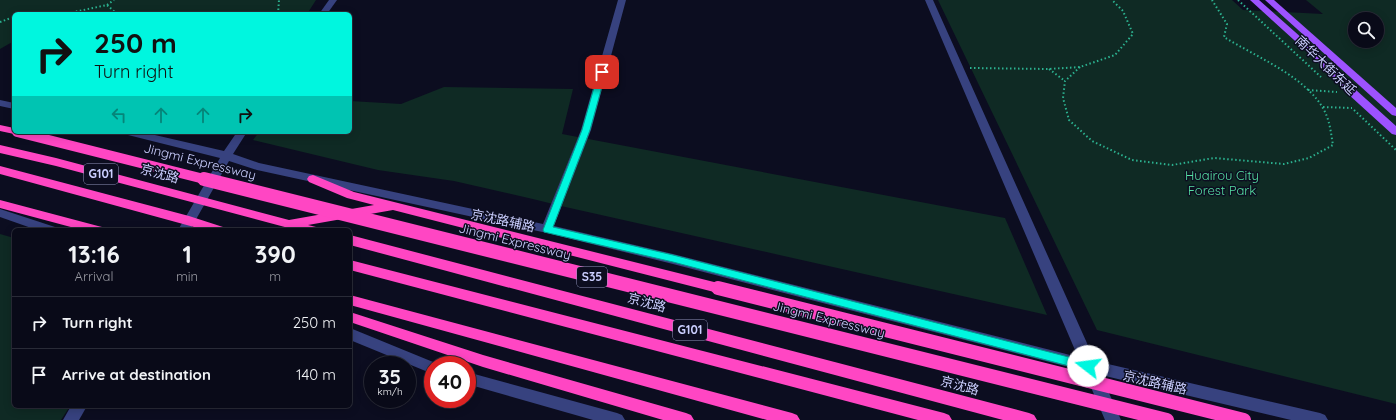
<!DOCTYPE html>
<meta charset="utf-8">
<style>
:root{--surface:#090a18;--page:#171825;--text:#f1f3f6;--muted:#999aa2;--line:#292b37}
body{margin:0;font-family:Quicksand,"Noto Sans SC",sans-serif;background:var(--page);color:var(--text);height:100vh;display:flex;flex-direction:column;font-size:15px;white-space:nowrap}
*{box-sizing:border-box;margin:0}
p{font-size:13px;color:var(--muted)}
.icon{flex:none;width:22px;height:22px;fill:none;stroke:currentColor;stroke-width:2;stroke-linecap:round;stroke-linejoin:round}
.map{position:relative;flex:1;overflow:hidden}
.sheet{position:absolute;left:12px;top:228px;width:340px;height:180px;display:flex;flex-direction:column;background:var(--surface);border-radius:6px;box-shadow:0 2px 10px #0003,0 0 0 1px var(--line)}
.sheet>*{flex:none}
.guide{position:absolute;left:12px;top:12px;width:340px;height:122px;border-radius:6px;box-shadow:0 2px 10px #0003,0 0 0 1px var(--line);background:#00f6df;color:#111;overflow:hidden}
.tools{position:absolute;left:1348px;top:12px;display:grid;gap:8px}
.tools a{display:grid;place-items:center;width:36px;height:36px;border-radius:50%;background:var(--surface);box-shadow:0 2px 10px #0003,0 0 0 1px var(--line);font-size:20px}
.speed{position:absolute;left:364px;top:356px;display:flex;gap:8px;font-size:20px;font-weight:700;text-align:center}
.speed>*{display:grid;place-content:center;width:52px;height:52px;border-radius:50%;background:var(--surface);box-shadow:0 2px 10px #0003,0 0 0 1px var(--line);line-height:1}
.speed small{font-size:10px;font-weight:400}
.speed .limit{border:6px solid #d22;background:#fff;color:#111}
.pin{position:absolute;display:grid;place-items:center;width:34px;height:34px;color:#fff;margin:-17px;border-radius:8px;box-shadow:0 2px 6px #0006}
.me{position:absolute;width:44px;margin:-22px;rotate:285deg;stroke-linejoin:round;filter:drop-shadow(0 0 3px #0008)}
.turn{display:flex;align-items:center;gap:14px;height:84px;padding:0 16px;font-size:18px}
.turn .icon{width:52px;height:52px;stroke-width:2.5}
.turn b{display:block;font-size:28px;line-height:34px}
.lanes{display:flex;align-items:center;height:38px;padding:0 16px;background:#0003;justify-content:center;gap:20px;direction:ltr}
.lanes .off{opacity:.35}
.eta{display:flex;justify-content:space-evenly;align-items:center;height:68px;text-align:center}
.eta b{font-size:24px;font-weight:700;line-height:28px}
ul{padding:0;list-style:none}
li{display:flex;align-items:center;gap:12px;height:52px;padding:0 16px;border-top:1px solid var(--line)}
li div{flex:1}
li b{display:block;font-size:15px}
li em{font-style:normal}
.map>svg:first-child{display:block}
.green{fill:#0f2a24;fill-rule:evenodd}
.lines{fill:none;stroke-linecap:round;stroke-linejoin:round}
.path{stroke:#2cb290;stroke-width:2;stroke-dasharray:1.5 2.5;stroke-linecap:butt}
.minor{fill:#37427f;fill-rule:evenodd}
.major{fill:#9d52ff;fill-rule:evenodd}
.highway{fill:#ff46c3;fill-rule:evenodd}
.highway-bridge-far1{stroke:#ff46c3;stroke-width:10}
.highway-bridge{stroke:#ff46c3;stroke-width:14}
.route{fill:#00f6df;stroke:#00a091}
.labels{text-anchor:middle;stroke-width:3;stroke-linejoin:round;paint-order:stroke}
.shield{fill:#0c0d20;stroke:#9295bc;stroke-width:1}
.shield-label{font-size:12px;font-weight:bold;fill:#cbcfff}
.street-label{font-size:13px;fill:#cbcfff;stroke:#0c0d20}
.park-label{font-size:13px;fill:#56e0a3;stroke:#0c0d20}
</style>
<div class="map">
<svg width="1396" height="420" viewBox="0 0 1396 420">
<rect width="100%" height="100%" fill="#0c0d20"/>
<g class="green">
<polygon points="0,0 316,0 307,14 14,14 14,41 0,49"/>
<path d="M938,0H1232L1243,10L1323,14L1306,0H1396V404L1097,330ZM1355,19H1377V41H1355Z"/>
<polygon points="444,87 573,89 562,134 1005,218 1047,315 561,206 537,200 454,181 378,170 253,140 259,132 350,132 350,101 401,104"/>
<polygon points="0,234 14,238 14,406 70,406 61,420 0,420"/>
</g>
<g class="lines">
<g class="path">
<polyline points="1238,0 1321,77"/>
<polyline points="107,5 114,0"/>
<polyline points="40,14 74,12 107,5 117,14"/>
<polyline points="278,14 279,0"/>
<polyline points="0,22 14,17"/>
<path d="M1080,67L1065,81L1063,98L1069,120L1092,141L1132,160L1172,165L1214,158L1284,164L1309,158L1333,145C1331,134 1330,122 1325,112C1308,77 1256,57 1224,37L1227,24L1212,0"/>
<polyline points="970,68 1048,69 1080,67 1115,55 1133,34 1123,11 1112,0"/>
<polyline points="1049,69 1065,81"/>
<polyline points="1308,90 1337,92"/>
<polyline points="1323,107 1352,108"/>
<polyline points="1354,110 1396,150"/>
</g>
<g class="minor">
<polygon points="329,0 337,0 327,14 319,14"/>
<polygon points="618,0 626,0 591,130 554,226 673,254 1078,357 925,0 933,0 1095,361 1320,413 1325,415 1328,420 1291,420 1101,375 1121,420 1105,420 1084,371 673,264 547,233 257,170 229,161 190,230 178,230 220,158 124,134 123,132 142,132 224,151 237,132 247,132 233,154 259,163 543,224 581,130"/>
<polygon points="0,100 14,103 14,109 0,106"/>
<polygon points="0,209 55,227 57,230 37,230 0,217"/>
<polygon points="350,328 438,364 439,365 433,365 433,374 428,372 350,340"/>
<polygon points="467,372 617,413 622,415 625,420 593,420 467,384"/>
<polygon points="71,406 87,406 79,420 63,420"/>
</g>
<g class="major">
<polygon points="1250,0 1259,0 1321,55 1356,90 1396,126 1396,135 1392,134 1348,94 1315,59"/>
<polygon points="1265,0 1274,0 1396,108 1396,116 1392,115"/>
</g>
<g class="highway">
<polygon points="0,125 14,128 14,132 19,132 14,134 0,131"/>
<polygon points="0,145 56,158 289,220 374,205 347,198 309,182 307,179 309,176 313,175 354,192 718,283 723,284 725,288 723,292 718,293 393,210 308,225 316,227 318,230 296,230 56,166 0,153"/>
<polygon points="0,166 189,216 223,227 225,230 205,230 0,174"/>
<polygon points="0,200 98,226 102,227 104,230 82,230 0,208"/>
<polygon points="350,235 1029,413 1034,415 1037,420 1003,420 350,245"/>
<polygon points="350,260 944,413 949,415 952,420 918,420 350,270"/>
<polygon points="350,295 792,413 797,415 800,420 767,420 350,305"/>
<polygon points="350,312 483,355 686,413 691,415 694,420 663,420 483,367 350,322"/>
</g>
<polyline class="highway-bridge-far1" points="17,132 208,180"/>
<g class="highway-bridge">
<polyline points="204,179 1167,420"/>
<polyline points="718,288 1244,420"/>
</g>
</g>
<polygon class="route" points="599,70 602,70 606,72 590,130 553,227 673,255 1088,362 1092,363 1094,366 1092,369 1088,371 673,262 544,232 543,230 582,130"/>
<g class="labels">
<g class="shield">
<rect x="84" y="164" width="34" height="20" rx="3"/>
<rect x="577" y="267" width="30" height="20" rx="3"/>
<rect x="673" y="320" width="34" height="20" rx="3"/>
</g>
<g class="shield-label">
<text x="101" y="178">G101</text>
<text x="592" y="281">S35</text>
<text x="690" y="334">G101</text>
</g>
<g class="street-label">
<text transform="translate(1326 65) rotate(44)" y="5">南华大街东延</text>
<text transform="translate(200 161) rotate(14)" y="5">Jingmi Expressway</text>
<text transform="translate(160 173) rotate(15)" y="5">京沈路</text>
<text transform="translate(503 220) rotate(12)" y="5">京沈路辅路</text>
<text transform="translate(515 241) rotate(14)" y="5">Jingmi Expressway</text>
<text transform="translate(647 302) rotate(15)" y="5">京沈路</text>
<text transform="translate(829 319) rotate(14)" y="5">Jingmi Expressway</text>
<text transform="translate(1155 382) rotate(13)" y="5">京沈路辅路</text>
<text transform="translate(960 385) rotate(15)" y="5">京沈路</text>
</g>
<g class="park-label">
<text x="1222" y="180">Huairou City<tspan x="1222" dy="15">Forest Park</tspan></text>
</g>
</g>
</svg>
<div class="tools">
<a><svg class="icon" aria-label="search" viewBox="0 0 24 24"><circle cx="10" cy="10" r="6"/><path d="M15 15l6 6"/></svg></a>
</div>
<div class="speed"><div>35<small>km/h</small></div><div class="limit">40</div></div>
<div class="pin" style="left:602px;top:72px;background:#d93025"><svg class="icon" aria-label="arrive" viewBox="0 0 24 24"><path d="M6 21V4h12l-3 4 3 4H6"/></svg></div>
<svg class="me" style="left:1088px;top:366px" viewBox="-20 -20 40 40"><circle r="19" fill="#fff"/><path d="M0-13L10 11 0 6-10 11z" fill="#00f6df"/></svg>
<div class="guide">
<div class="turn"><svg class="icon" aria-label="right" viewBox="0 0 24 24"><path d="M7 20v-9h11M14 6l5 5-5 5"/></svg><div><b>250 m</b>Turn right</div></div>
<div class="lanes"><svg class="icon off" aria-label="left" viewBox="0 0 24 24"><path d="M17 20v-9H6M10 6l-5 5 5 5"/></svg><svg class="icon off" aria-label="ahead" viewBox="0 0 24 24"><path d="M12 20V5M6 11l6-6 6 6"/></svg><svg class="icon off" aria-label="ahead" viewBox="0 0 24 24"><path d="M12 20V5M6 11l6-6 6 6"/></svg><svg class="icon" aria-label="right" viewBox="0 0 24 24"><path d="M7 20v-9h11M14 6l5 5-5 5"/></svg></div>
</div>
<section class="sheet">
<div class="eta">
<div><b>13:16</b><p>Arrival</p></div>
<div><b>1</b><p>min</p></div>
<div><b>390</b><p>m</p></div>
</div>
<ul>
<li><svg class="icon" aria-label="right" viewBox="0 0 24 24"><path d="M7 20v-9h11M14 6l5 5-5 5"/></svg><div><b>Turn right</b></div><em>250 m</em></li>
<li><svg class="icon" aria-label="arrive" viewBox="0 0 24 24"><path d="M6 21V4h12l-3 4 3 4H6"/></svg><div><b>Arrive at destination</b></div><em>140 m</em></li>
</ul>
</section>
</div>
